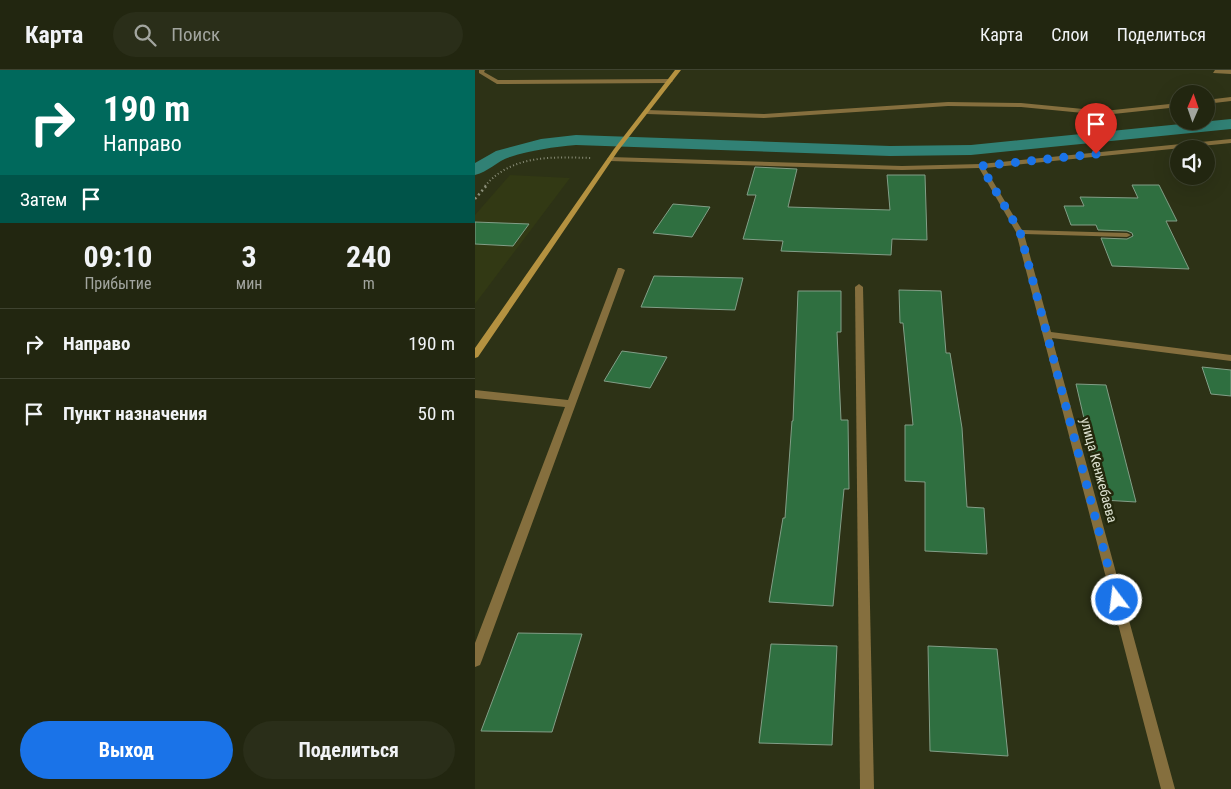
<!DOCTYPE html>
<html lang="ru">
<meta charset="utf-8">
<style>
:root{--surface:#222610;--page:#2a2e19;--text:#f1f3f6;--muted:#a2a59f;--line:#3f4330;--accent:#1a73e8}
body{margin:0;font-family:"Roboto Condensed",sans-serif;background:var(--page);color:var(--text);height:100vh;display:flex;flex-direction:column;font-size:19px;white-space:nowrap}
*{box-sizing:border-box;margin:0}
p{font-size:16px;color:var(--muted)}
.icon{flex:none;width:28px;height:28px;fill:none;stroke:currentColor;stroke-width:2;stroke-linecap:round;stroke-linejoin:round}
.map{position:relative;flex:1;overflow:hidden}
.sheet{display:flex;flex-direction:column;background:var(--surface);width:475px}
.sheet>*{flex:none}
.banner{background:#00695c;color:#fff;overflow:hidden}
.needle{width:32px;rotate:2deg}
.controls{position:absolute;left:695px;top:15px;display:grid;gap:10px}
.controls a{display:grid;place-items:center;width:45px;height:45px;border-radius:50%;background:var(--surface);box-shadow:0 5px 20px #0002,0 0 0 1px var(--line);font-size:25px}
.pin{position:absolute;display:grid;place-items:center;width:42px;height:42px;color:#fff;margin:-51px -21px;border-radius:50% 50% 50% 0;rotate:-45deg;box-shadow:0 0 5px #0007}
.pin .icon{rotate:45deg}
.me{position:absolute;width:55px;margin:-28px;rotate:345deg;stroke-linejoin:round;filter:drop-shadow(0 0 4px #0008)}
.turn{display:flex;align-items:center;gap:18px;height:105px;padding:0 20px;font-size:22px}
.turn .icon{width:65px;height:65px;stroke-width:2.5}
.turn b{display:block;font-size:35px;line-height:42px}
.then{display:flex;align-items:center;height:48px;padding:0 20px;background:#0003;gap:10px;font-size:19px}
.eta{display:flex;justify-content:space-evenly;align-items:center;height:85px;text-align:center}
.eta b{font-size:30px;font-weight:700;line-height:35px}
.button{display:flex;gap:10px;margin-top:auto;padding:10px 20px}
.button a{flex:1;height:58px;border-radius:30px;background:var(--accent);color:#fff;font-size:20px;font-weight:700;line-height:58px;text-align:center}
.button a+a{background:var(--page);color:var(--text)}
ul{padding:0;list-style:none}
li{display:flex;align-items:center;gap:15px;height:70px;padding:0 20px;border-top:1px solid var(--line)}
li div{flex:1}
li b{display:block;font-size:19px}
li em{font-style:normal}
header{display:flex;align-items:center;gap:30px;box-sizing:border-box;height:70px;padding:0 25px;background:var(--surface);border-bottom:1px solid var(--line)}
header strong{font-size:24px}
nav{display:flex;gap:28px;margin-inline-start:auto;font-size:18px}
.search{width:350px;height:45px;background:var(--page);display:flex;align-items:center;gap:12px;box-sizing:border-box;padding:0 18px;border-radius:28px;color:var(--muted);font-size:19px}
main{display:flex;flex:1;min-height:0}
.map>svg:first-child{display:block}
.built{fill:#323914}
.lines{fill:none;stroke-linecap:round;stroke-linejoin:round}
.canal{fill:#318175;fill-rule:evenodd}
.building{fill:#2f6f40;stroke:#829e87}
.path-far1{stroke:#8a8e78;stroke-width:2;stroke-dasharray:1 2.5;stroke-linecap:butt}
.path{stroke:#8a8e78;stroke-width:2.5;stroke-dasharray:2 3;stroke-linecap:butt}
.street{fill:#856f3e;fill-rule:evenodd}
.secondary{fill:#b59240;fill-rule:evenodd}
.route{stroke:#1a73e8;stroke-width:9;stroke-dasharray:0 16.2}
.labels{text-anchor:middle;stroke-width:5;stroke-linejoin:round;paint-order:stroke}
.street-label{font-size:14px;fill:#dce0cf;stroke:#23280c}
</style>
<header>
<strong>Карта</strong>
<div class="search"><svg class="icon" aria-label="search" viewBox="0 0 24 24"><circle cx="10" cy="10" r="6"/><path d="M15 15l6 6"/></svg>Поиск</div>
<nav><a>Карта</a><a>Слои</a><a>Поделиться</a></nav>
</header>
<main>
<section class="sheet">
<div class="banner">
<div class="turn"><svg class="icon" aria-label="right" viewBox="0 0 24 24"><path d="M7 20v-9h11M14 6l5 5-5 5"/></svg><div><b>190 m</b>Направо</div></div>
<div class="then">Затем<svg class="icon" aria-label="arrive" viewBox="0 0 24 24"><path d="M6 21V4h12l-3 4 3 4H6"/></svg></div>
</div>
<div class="eta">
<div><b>09:10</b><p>Прибытие</p></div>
<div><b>3</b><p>мин</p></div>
<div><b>240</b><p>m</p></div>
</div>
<ul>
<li><svg class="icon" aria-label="right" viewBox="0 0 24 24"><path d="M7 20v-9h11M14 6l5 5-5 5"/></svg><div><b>Направо</b></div><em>190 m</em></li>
<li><svg class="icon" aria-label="arrive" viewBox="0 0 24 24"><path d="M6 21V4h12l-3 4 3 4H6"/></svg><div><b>Пункт назначения</b></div><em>50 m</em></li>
</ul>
<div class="button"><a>Выход</a><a>Поделиться</a></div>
</section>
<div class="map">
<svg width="756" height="719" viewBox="0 0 756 719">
<rect width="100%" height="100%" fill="#2d3216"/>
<polygon class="built" points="35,105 95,108 0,234 0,145"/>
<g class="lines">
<path class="canal" d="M756,49V59L496,85L415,86L101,75C79,77 56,80 35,87C22,91 13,102 0,105V93L21,81L66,69L101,65L415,76L496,75Z"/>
</g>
<g class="building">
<polygon points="280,97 322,99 313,137 415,140 412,105 450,105 452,170 417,169 416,185 306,181 308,171 268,169 281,125 272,125"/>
<polygon points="657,115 684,115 702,151 691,151 714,199 637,196 626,168 652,169 658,166 657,163 652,161 623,160 621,155 596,155 589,136 609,136 605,127 663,128"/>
<polygon points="198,134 235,137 217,167 178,163"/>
<polygon points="0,152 54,154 38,176 0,174"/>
<polygon points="179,206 268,208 260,240 166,237"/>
<polygon points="424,220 466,221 471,283 475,283 487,358 492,437 509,438 512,484 450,481 450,412 430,411 430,355 438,355 428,253 425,253"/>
<polygon points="323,221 366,221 366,262 362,262 366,350 373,350 374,419 369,419 358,536 294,532 308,448 310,448 317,351 318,351"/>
<polygon points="147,281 192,287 175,318 129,311"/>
<polygon points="727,297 756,300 756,326 736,324"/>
<polygon points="601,314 631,315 661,432 628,430"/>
<polygon points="43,563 107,564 77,662 6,661"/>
<polygon points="296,574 362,576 357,675 284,673"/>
<polygon points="453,576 522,579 533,686 455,681"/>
</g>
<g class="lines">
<path class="path-far1" d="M10,116C37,84 79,87 117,88"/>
<polyline class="path" points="0,129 12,115"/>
<g class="street">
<polygon points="4,0 10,0 9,2 23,10 195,9 198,11 195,13 22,14 4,3"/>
<polygon points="740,0 756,0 756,4 738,3"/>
<polygon points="756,27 756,31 731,34 731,30"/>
<polygon points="473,32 546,33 629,41 704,33 704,37 629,45 546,37 473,36 289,48 172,44 169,42 172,40 289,44"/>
<polygon points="756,69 756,73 510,98 547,160 652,163 656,165 652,167 549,164 576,262 756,285 756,291 577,268 700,719 686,719 541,162 504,98 427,100 135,91 132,89 135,87 427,96 506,94"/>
<polygon points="143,198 146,198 150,200 7,590 5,595 0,597 0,573 90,337 0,328 0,320 93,330"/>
<polygon points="384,214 388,217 399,719 385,719 380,217"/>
</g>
<polygon class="secondary" points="200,0 206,0 143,81 3,287 0,288 0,278 139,79"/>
</g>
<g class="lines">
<polyline class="route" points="621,84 506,96 545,162 642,530"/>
</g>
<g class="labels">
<g class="street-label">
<text transform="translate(624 400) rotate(75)" y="5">улица Кенжебаева</text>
</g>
</g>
</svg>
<div class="controls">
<a><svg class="needle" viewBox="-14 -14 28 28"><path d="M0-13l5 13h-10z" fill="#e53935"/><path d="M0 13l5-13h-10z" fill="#a2a59f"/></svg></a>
<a><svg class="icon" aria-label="sound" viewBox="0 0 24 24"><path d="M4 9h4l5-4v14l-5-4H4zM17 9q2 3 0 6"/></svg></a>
</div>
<div class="pin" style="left:621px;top:84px;background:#d93025"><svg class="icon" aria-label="arrive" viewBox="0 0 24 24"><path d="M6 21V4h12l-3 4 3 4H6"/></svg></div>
<svg class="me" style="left:642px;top:530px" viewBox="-20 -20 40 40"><circle r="17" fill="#1a73e8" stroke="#fff" stroke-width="3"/><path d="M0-11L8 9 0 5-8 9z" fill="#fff"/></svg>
</div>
</main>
